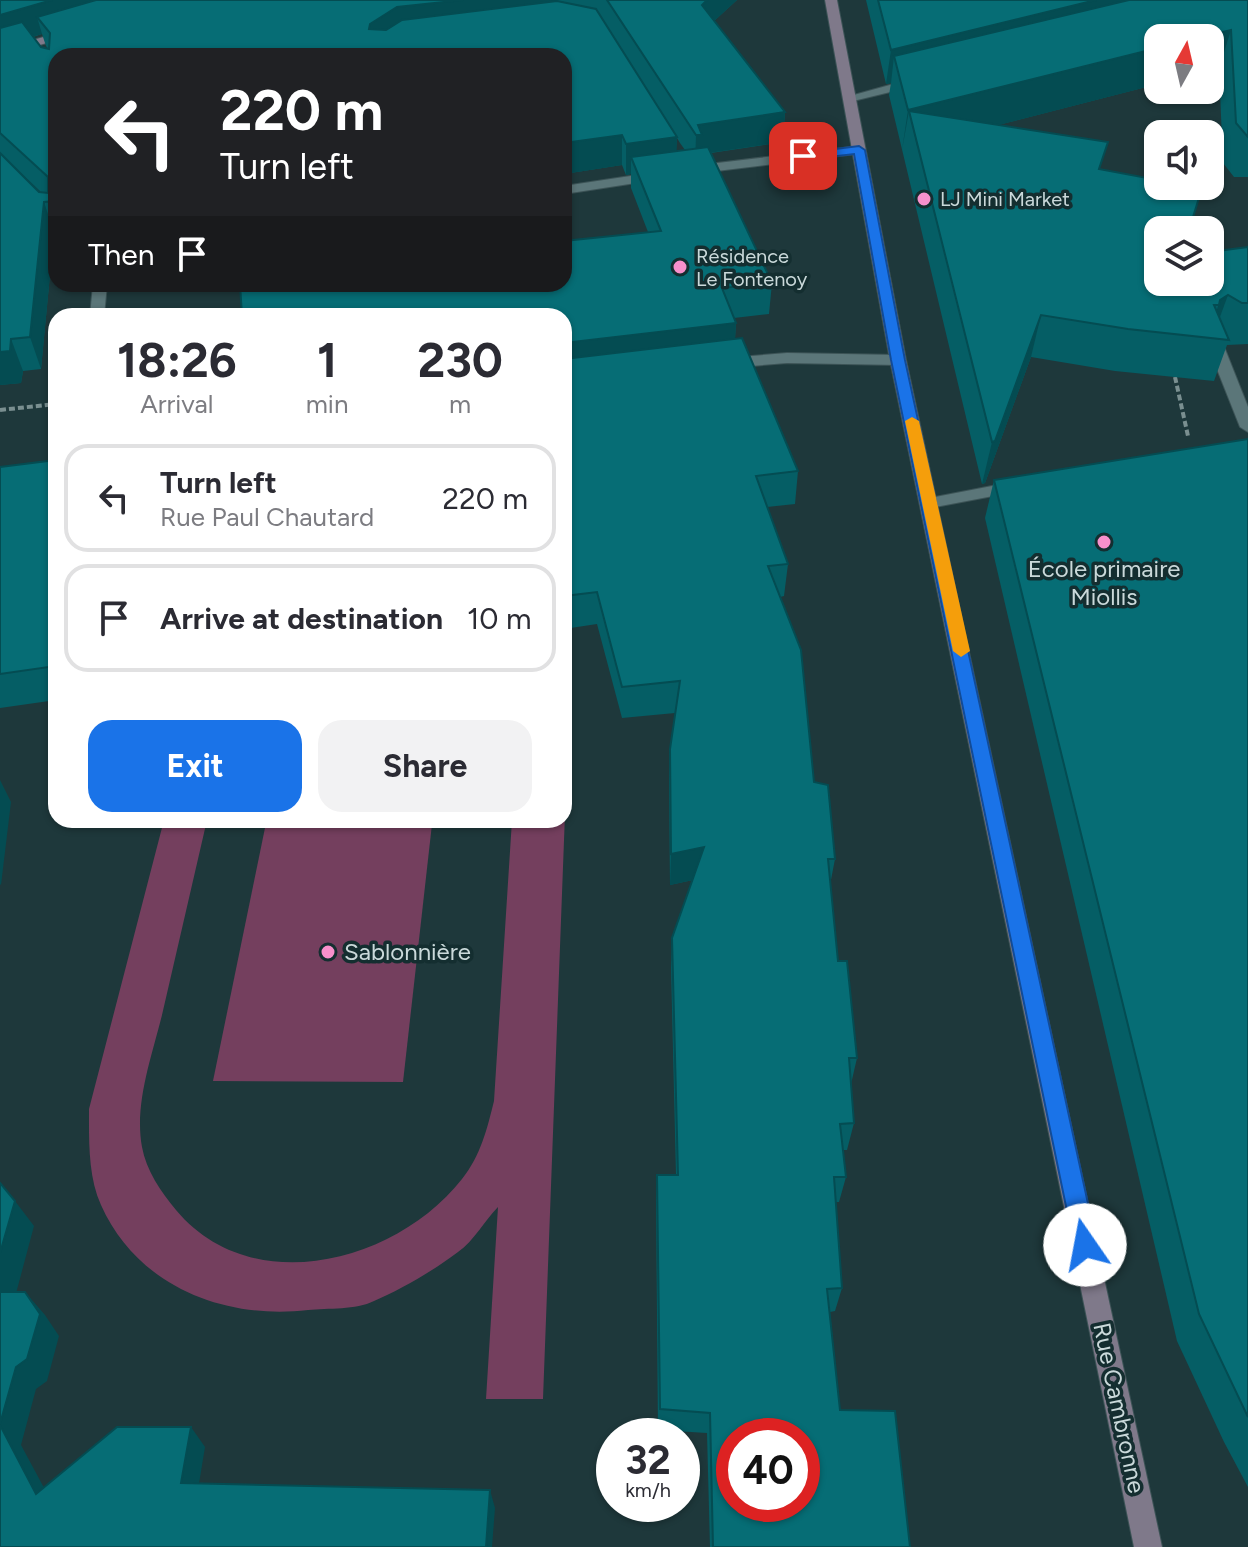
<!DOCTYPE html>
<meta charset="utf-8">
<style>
:root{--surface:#fff;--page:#f2f2f3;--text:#2b2b33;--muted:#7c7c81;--line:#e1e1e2;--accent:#1a73e8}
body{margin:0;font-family:Figtree,sans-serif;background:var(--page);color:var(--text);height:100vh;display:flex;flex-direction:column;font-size:30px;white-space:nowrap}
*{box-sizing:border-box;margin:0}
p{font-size:26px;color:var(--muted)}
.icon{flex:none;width:44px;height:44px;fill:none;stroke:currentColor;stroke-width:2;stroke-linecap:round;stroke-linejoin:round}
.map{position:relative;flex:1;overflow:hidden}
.details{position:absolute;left:48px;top:308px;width:524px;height:520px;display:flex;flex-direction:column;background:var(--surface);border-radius:24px;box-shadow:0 2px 6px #0004}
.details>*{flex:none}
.banner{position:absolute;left:48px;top:48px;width:524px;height:244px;border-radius:24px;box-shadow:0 2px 6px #0004;background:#202124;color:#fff;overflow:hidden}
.needle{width:52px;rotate:8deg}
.controls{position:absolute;left:1144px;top:24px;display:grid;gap:16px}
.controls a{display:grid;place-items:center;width:80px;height:80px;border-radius:16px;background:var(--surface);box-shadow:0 2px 6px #0004;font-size:40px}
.speed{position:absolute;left:596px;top:1418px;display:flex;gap:16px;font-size:40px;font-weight:700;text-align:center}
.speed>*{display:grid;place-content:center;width:104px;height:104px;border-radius:50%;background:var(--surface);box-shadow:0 2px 6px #0004;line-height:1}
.speed small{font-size:20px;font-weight:400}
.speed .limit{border:12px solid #d22;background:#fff;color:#111}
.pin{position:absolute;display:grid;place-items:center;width:68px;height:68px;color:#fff;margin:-34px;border-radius:16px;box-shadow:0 4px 12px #0006}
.me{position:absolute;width:88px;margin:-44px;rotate:348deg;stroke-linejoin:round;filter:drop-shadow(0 0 6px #0008)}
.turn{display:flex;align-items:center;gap:28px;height:168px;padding:0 40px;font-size:36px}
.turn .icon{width:104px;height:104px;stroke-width:2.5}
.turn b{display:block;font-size:56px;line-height:68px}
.then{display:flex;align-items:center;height:76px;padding:0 40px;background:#0003;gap:16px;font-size:30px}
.eta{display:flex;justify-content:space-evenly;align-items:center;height:136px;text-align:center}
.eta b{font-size:48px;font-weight:700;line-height:56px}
.primary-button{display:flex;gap:16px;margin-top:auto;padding:16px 40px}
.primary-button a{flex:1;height:92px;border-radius:24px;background:var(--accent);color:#fff;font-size:32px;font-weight:700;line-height:92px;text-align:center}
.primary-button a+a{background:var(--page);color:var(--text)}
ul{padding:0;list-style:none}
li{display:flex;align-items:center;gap:24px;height:108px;margin:0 16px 12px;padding:0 24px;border:4px solid var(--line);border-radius:24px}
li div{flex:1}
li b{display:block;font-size:30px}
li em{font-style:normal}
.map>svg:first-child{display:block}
.green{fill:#743f5e}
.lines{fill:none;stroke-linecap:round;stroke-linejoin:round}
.lane-casing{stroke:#3c5356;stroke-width:2}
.street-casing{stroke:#3c5356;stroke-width:2}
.secondary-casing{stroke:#3c5356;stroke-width:2}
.path{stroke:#7a8f90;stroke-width:4;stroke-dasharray:6 3;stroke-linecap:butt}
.lane{fill:#5b7679;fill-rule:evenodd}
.street{fill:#5b7679;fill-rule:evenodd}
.secondary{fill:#7f798a;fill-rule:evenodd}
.wall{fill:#055e65;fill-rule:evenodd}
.shaded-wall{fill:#044c52}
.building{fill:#066d75;stroke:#044c52;stroke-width:2;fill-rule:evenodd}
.route{fill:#1a73e8;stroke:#114b97;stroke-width:2}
.slow{fill:#f59e0b}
.poi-dot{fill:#f890cc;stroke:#142e30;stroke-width:3}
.labels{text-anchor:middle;stroke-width:7;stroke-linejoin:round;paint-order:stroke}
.far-poi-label{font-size:20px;fill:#cad9da;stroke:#142e30;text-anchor:start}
.poi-label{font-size:24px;fill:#cad9da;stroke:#142e30}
.street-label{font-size:24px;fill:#cad9da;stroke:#142e30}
</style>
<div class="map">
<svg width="1248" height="1547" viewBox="0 0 1248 1547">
<rect width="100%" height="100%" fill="#1e383b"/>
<g class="green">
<path d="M564,681H570L543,1399H486L498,1207C485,1220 474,1241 458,1252C436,1269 400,1290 374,1301C356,1310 328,1308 308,1310C224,1320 137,1286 101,1205C88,1176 89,1141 89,1109L164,820H207C192,885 177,950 162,1015C152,1056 134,1104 142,1147C146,1170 161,1192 176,1210C252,1301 397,1262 462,1179C481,1155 487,1129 494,1101L512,820H564Z"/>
<polygon points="266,823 432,824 403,1082 213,1081"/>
</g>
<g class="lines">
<defs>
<polygon id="lane" points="1215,339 1223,344 1248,407 1248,432 1240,427 1207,344"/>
<g id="street">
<polygon points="915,78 921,82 919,85 849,102 843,98"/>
<polygon points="859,146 865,150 864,153 692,174 685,170 692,166"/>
<polygon points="657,172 664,176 662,179 564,194 564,186"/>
<polygon points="93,284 107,284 104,316 90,316"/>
<polygon points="787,353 898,355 906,360 898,365 787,363 727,368 719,363 727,358"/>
<polygon points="1018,481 1026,486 1024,490 930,508 922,503 930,498"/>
</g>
<g id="secondary">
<polygon points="825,0 837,0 906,360 1162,1547 1134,1547 890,360"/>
<polygon points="69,30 73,31 73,35 0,57 0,49"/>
</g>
</defs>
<use href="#lane" class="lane-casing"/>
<use href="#street" class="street-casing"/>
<use href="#secondary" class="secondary-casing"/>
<g class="path">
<polyline points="1175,377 1188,436"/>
<polyline points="0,410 56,404"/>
</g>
<use href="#lane" class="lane"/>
<use href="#street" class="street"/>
<use href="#secondary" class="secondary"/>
</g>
<g class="wall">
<path d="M0,0H737L714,21L785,112L783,142L711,153L772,283L769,314L734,318L736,323L735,339L798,471L795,504L767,507L788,564L784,596L780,597L814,782L835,859L830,885L838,961L857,1058L851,1084L854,1123L847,1150H843L846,1177L839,1202H836L842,1288L835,1311L830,1312L840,1410L910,1547H710L707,1433L658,1430L656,1201L657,1175H676L671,968L672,938L693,880L670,885L669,780L670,749L675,713L622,718L597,624L564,629V316L648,232L631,188V174L626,175L622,165L564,174V56H56V233H54L41,369L23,371L21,383L0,385ZM42,34L46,46L48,49L41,47L33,37ZM677,138L680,143L685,150L676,151ZM10,163L42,193L39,192Z"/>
<polygon points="866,0 1248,0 1248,177 1234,177 1223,163 1219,68 1210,71 1210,38 1158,38 1158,84 998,125 1101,169 1158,282 1248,247 1248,344 1227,345 1214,381 1115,371 1031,357 985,483 982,484 889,95 891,83 886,84"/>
<polygon points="1248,439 1248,1487 1224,1442 1177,1341 985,518 994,480"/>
<polygon points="56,460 56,700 0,708 0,467"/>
</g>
<g class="shaded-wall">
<polygon points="52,0 94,0 37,17 42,34 0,46 0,15"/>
<polygon points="463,0 557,0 558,18 401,36 369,29 370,24 397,7"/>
<polygon points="707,0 737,0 700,34 702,5"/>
<polygon points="1096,0 1166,0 894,56 891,83 886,84 891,50"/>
<polygon points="1231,30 1219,68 1210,71 1210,38 1198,38"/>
<polygon points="1158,48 1158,84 917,146 909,111 902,150 908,110"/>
<polygon points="785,112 783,142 702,154 695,166 696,135 698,125"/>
<polygon points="622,135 622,165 564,174 564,143"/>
<polygon points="677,137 676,168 631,157 631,174 626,175 626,144"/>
<polygon points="44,202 54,233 41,369 30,337"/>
<polygon points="1228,295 1213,336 1208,337 1220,300"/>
<polygon points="1041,315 1031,357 985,483 982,484 992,442"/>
<polygon points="736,323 734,354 564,375 564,343"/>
<polygon points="11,339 23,371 21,383 0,385 0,352"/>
<polygon points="0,780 11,802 1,885 0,884"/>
<polygon points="704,847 702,878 670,885 671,854"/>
<polygon points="15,1201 34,1226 10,1316 0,1305 0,1253"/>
<polygon points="25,1292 45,1315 59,1336 47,1381 36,1389 21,1445 57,1512 36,1494 0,1425 16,1367"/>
<polygon points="191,1427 205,1447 196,1502 181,1483"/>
<polygon points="490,1490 495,1508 492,1547 486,1547"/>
</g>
<g class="building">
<polygon points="0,0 52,0 0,15"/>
<polygon points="96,0 463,0 397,7 370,24 369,29 386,30 402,20 557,1 596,9 677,137 626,144 622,135 564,143 564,56 56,56 56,201 44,202 30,337 11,339 10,351 0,352 0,153 39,192 48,193 48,177 0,133 0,28 22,22 41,47 49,49 50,33 37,17"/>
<polygon points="607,0 707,0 702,5 785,112 698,125 702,135 696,135"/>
<polygon points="878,0 1096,0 891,50"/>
<polygon points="1129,0 1248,0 1248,137 1236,123 1231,30 1198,38 1158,38 1158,48 908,110 894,56"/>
<polygon points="909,111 1108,142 1099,169 1158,180 1158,186 1192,186 1202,188 1189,230 1158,230 1158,282 1210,282 1210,252 1248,247 1248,303 1242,303 1228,295 1220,300 1219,305 1214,305 1229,340 1128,329 1041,315 995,441 992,442"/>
<polygon points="708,147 772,283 722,288 736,323 564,343 564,316 242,316 240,284 564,284 564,241 661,231 631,157"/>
<path d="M742,338L798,471L756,476L788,564L768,566L801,650L814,782L828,785L835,859H828L838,961H847L857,1058H849L854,1123L840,1124L846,1177H834L842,1288L827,1289L840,1410L895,1411L910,1547H713L710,1413L660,1409L657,1175H678L672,938L704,847L671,854L670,749L680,681L622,687L597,592L564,596V359ZM734,1436H802V1504H734Z"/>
<polygon points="1248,439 1248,1417 1199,1314 994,480"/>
<polygon points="56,460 56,666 0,674 0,467"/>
<polygon points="0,1183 15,1201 0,1253"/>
<polygon points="0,1292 25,1292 40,1314 27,1359 16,1367 0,1424"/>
<polygon points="0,1425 36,1494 117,1427 191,1427 181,1483 490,1490 486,1547 0,1547"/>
</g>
<polygon class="route" points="859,146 865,150 905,360 1097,1245 1094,1253 1085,1257 1077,1253 1074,1245 891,360 854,154 803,160 797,156 803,153"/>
<polygon class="slow" points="912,417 919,421 970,651 961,657 953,651 905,421"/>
<g class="poi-dot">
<circle cx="924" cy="199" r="8"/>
<circle cx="680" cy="267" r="8"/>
<circle cx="1104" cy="542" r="8"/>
<circle cx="328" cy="952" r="8"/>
</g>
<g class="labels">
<g class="far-poi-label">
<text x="940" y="206">LJ Mini Market</text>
<text x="696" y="263">Résidence<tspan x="696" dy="23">Le Fontenoy</tspan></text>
</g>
<g class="poi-label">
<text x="1104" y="577">École primaire<tspan x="1104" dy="28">Miollis</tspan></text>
<text x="344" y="960" text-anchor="start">Sablonnière</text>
</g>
<g class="street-label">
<text transform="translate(1119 1408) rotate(78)" y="8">Rue Cambronne</text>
</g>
</g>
</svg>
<div class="controls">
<a><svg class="needle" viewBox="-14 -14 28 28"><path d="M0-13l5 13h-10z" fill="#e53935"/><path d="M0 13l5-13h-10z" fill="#7c7c81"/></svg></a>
<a><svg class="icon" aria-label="sound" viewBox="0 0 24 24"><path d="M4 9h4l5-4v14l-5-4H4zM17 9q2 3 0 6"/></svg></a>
<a><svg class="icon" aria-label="layers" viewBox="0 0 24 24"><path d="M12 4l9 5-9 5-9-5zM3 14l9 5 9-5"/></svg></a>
</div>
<div class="speed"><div>32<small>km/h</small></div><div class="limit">40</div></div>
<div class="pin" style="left:803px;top:156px;background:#d93025"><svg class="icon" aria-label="arrive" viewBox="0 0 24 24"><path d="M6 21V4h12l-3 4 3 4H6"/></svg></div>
<svg class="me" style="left:1085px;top:1245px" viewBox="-20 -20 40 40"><circle r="19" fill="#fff"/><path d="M0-13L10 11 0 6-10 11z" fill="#1a73e8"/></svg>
<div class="banner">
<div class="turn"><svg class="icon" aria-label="left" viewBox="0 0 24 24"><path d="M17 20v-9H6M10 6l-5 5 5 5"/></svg><div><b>220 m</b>Turn left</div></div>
<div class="then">Then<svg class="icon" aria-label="arrive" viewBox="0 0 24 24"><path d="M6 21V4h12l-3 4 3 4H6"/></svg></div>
</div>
<section class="details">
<div class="eta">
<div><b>18:26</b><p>Arrival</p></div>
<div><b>1</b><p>min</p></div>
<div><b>230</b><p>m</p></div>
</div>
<ul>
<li><svg class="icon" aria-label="left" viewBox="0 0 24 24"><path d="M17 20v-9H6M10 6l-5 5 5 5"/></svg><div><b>Turn left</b><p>Rue Paul Chautard</p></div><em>220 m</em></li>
<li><svg class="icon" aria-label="arrive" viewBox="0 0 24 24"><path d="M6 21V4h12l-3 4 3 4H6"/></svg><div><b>Arrive at destination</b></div><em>10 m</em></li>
</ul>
<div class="primary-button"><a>Exit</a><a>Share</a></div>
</section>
</div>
